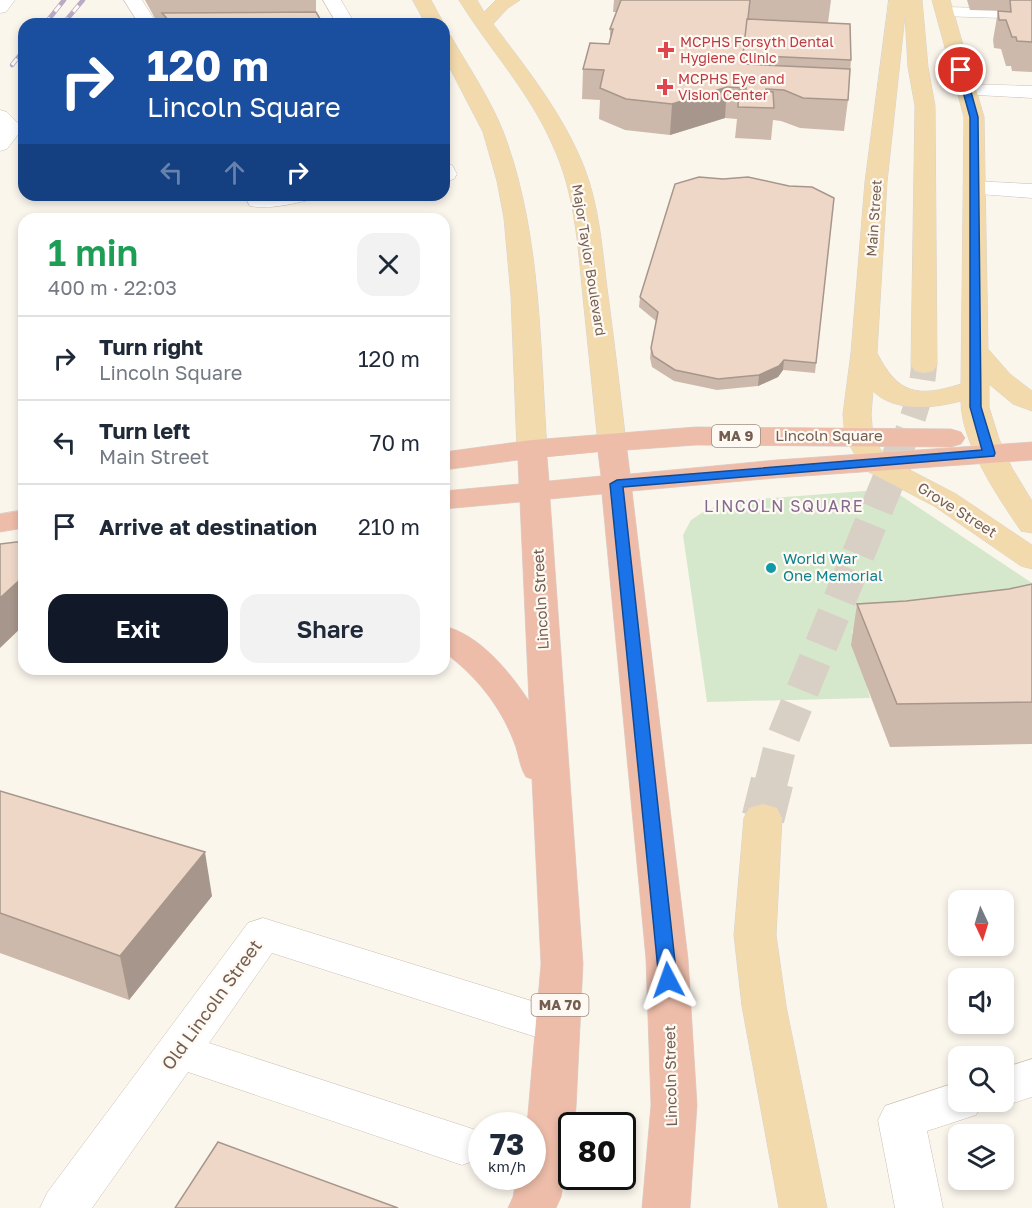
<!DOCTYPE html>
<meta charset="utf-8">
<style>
:root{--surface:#fff;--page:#f2f2f3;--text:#1f2937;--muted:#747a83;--line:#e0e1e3;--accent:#111827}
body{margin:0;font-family:"Golos Text",sans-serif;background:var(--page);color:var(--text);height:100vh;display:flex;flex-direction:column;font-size:22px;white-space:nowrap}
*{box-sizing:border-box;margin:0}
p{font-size:20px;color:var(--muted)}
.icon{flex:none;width:33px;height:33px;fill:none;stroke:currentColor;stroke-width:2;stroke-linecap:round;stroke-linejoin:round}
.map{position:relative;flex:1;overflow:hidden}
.panel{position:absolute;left:18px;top:213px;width:432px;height:462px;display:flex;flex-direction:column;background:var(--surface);border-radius:18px;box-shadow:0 3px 9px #0003}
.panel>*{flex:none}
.top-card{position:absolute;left:18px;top:18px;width:432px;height:183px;border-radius:18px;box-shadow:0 3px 9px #0003;background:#1a4fa0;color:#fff;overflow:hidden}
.needle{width:39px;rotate:176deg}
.tools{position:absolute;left:948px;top:890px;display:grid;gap:12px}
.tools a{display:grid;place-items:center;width:66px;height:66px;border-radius:12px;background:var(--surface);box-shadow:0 3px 9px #0003;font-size:30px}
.speed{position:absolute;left:468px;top:1112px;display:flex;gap:12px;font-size:30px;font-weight:700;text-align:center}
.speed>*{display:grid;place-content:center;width:78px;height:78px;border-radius:50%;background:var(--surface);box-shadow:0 3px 9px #0003;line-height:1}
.speed small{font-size:15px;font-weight:400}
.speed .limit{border:3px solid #111;border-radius:9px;background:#fff;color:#111}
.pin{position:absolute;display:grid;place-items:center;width:51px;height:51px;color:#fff;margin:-26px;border:3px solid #fff;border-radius:50%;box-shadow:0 2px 6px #0007}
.me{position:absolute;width:66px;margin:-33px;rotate:356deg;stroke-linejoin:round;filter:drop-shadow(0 0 4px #0008)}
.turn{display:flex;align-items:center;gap:21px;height:126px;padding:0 30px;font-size:27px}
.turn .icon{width:78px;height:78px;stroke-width:2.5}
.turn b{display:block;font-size:42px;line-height:51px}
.lanes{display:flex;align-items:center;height:57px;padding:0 30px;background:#0003;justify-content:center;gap:30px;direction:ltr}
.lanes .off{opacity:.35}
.round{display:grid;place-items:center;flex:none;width:63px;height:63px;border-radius:18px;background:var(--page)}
.head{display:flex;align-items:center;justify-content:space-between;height:102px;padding:0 30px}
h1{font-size:36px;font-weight:600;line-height:45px;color:#1e9e55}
.cta{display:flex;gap:12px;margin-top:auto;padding:12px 30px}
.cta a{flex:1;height:69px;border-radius:18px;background:var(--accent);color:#fff;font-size:24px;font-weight:600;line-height:69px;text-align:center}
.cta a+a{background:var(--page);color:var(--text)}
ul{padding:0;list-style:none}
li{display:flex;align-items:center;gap:18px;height:84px;padding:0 30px;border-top:2px solid var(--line)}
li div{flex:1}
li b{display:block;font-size:22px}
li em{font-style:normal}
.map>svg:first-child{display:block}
.green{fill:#d6e8cb}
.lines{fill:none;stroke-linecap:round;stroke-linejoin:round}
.major-tunnel-far2{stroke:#d9d0c5;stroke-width:26;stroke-dasharray:26 13;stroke-linecap:butt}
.major-tunnel-far1{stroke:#d9d0c5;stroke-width:33;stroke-dasharray:33 16;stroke-linecap:butt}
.major-tunnel{stroke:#d9d0c5;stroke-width:43;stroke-dasharray:43 21;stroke-linecap:butt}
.minor-casing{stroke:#cdbeb3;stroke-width:1}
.major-casing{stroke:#d8d2ce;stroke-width:1}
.highway-casing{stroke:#d8d2ce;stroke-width:1}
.minor{fill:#fff;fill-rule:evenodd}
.major{fill:#f2daac;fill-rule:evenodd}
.highway{fill:#eebdaa;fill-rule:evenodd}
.rail-casing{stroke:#b9aac5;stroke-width:4.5}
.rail{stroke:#fefaf3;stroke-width:3;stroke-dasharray:8;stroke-linecap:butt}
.wall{fill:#cdb9ab}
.shaded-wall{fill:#a7968b}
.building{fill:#eed7c7;stroke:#a7968b;stroke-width:1.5}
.route{fill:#1a73e8;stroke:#114b97;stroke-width:1.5}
.health-dot{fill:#e0444e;stroke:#fefaf3;stroke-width:2}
.culture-dot{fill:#0f9aa8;stroke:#fefaf3;stroke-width:2}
.labels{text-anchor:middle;stroke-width:4.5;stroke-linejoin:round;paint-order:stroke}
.far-health-label{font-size:14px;fill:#be3a42;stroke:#fefaf3;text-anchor:start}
.far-street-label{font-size:14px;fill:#745e51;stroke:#fefaf3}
.shield{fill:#fefaf3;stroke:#9d8d82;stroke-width:1.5}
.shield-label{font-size:14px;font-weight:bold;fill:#745e51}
.street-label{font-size:15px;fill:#745e51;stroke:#fefaf3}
.culture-label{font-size:15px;fill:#0d838f;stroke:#fefaf3;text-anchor:start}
.neighbourhood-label{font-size:16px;letter-spacing:1.5px;fill:#84698f;stroke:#fefaf3}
.near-street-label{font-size:18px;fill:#745e51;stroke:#fefaf3}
</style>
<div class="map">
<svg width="1032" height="1208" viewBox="0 0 1032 1208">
<rect width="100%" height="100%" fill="#fbf6ec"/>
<polygon class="green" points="877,490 900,495 1032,583 1032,606 914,625 852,631 870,698 707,702 683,535 691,520 706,510 733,501"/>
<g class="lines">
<path class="major-tunnel-far2" d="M899,454C911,424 922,397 924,365"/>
<polyline class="major-tunnel-far1" points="771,783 781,743 900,452"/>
<polyline class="major-tunnel" points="763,818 772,782"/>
<defs>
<g id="minor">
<polygon points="0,0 15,0 6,12 0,13"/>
<polygon points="124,0 142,0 157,24 139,24"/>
<polygon points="323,0 341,0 355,24 337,24"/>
<polygon points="945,7 1032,9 1032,19 939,16 936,12 939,8"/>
<polygon points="966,84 1032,86 1032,98 959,94 956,90 959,86"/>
<polygon points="0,110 7,112 23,128 7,149 0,151"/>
<polygon points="444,163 452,165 457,174 454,179 444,182"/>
<polygon points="974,181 1032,184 1032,198 966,193 963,188 966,183"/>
<path d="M244,195H312L309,200C292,204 267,210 250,206Z"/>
<path d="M263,918L574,1014L580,1026L574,1038L558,1044L272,953L209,1043L479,1131C483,1140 483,1150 479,1159L462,1165L188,1072L92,1208H40L47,1193L248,923Z"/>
<polygon points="1032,1059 1032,1097 1004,1106 990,1101 1004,1101 1004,1068"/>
<polygon points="958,1082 958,1101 983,1101 976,1115 927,1131 943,1208 895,1208 878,1120 885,1106"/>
</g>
<g id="major">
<polygon points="413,0 431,0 444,24 426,24"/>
<path d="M459,0H477L484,12L496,0H520L508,8L493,24C527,69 563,114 584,167C599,205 602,248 607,288C614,340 620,391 626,443L622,449L612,452L602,449L598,443C593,394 588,346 583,297C578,246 575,193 553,146C530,92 489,49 459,0Z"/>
<path d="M889,0H922L928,67L935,106L937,365L933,371L924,373L915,371L911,365L915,106L908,67L905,15L887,182L877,353C898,394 917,398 961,384L964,117L932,0H950L984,117L988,349L1010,374L1032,391V411L1013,404L989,384V407L999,439L1012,468L1032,501V533L1021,531C998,497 961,443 961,401C934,408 895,413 873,391L871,414L873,437L885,457L956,494L1032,545V569L1021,566L934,506L863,469L845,437L843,414L851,353L865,182Z"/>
<path d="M444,34L451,36L453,40C473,74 496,108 508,145C541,242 540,348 547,449L542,455L532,458L522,455L517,449L511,296L504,218L497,181L483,132L444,57Z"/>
<polygon points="763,804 777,808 782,818 776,935 786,1006 827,1208 779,1208 742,1006 734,935 744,818 749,808"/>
</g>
<g id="highway">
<path d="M696,427L951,429L961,432L965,438L961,444L951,447L696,445L627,450L630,474L776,460L1032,442V460L776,478L632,491L688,959L697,1105L690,1208H642L651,1105L646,959L602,494L550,499L583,964L576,1108L561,1197L556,1208H508L513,1197L517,1176H532V1125H527L541,964L532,779L526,777C519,766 519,754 514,742C500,705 475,675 444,652V626C480,635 509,671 529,701L520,502L444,509V491L519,484L518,460L444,470V452L532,440ZM598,452L601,476L549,481L547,457Z"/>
<polygon points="24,510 24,528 0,532 0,514"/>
</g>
</defs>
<use href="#minor" class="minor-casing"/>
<use href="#major" class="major-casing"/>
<use href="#highway" class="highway-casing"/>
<use href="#minor" class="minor"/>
<use href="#major" class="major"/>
<use href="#highway" class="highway"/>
<defs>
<g id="rail">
<polyline points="45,24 64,0"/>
<polyline points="63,24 83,0"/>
<polyline points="12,65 24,50"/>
</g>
</defs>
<use href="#rail" class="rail-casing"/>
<use href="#rail" class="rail"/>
</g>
<g class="wall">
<polygon points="145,0 316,0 316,12 323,24 158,24"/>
<polygon points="614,0 831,0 828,23 851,60 848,100 844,131 800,128 781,121 773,120 771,140 735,138 737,119 725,118 670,135 625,130 599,119 600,100 582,99 583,69 609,44 610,39 610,29 617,12 613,12"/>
<polygon points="967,0 1032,0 1032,72 1012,71 1011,66 1006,66 1001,49 994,48 993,40 998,11 1004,11 970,10"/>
<polygon points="834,198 815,373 783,370 778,377 758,386 717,390 674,381 652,367 650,358 651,348 656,321 639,307 640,297"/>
<polygon points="1032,584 1032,744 890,747 851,645 857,604 906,601 1009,589"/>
<polygon points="0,791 212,896 129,1000 0,953"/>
</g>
<g class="shaded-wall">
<polygon points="727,87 725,118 670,135 672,104"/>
<polygon points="784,360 783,370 778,377 758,386 759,375"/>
<polygon points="24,576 24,625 0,648 0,598"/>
<polygon points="205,852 212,896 129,1000 120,956"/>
</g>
<g class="building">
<polygon points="621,0 750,0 743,64 850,69 848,100 803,98 784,90 766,89 765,91 773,92 774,108 738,107 739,90 746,90 746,88 727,87 672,104 626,99 600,88 604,70 583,69 590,43 609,44 613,29 610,29"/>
<polygon points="1010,0 1032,0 1032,42 1017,41 1016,37 1012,37 1006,20 999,20 998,11 1011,12"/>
<polygon points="316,12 323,24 172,24 162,13"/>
<polygon points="747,19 850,24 851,60 743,55"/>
<polygon points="699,177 723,179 748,177 789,186 812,187 834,198 816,363 784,360 779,366 759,375 718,379 675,370 653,356 651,348 658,312 640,297 675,184"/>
<polygon points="24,541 24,576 0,598 0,544"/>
<polygon points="1032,584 1032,702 897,704 857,604 906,601 1009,589"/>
<polygon points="0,791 205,852 120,956 0,913"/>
<polygon points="218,1142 398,1208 175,1208"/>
</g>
<polygon class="route" points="961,68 965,70 978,117 981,407 995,453 994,456 623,487 677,980 674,985 668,987 662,985 659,980 610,484 617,480 982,450 970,407 970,117 957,70"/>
<g class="health-dot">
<path d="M663 41h6v6h6v6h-6v6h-6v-6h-6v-6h6z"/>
<path d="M662 78h6v6h6v6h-6v6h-6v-6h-6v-6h6z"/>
</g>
<circle class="culture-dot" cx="771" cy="568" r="6"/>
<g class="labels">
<g class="far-health-label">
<text x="680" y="47">MCPHS Forsyth Dental<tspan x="680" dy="16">Hygiene Clinic</tspan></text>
<text x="678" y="84">MCPHS Eye and<tspan x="678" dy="16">Vision Center</tspan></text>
</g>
<g class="far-street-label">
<text transform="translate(874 218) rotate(-86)" y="5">Main Street</text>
<text transform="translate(589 260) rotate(81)" y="5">Major Taylor Boulevard</text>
</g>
<g class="shield">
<rect x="712" y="425" width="48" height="22" rx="4.5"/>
<rect x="531.5" y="994" width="57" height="22" rx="4.5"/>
</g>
<g class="shield-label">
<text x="736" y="441">MA 9</text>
<text x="560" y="1010">MA 70</text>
</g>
<g class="street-label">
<text x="829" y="441">Lincoln Square</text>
<text transform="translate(957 510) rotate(32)" y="5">Grove Street</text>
<text transform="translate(541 599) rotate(-93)" y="5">Lincoln Street</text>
<text transform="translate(671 1076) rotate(-91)" y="5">Lincoln Street</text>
</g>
<g class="culture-label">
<text x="783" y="564">World War<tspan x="783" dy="17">One Memorial</tspan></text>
</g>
<g class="neighbourhood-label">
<text x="784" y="512">LINCOLN SQUARE</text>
</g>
<g class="near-street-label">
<text transform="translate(212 1005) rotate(-54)" y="6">Old Lincoln Street</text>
</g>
</g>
</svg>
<div class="tools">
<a><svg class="needle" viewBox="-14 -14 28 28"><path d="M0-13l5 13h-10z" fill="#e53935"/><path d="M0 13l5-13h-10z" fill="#747a83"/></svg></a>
<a><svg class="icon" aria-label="sound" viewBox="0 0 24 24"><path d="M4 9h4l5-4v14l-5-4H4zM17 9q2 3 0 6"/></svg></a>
<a><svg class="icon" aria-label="search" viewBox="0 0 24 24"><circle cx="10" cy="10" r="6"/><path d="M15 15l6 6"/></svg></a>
<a><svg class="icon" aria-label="layers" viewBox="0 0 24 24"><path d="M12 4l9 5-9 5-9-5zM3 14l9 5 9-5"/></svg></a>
</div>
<div class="speed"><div>73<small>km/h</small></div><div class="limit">80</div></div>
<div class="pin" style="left:961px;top:70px;background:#d93025"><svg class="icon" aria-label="arrive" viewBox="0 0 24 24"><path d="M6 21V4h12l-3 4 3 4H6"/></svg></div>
<svg class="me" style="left:668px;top:980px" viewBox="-20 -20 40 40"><path d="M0-17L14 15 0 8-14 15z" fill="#1a73e8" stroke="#fff" stroke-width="4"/></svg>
<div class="top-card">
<div class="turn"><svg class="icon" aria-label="right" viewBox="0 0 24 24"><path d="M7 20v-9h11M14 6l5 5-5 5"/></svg><div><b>120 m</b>Lincoln Square</div></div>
<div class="lanes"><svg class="icon off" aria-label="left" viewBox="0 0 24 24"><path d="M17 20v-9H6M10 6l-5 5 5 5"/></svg><svg class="icon off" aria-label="ahead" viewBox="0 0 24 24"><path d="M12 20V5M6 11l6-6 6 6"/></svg><svg class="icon" aria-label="right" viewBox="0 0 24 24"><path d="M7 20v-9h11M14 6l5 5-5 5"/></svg></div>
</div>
<section class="panel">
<div class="head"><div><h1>1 min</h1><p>400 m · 22:03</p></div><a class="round"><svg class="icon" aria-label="close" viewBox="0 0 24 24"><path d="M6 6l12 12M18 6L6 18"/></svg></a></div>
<ul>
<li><svg class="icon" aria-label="right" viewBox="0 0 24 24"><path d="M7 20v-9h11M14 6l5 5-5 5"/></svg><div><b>Turn right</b><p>Lincoln Square</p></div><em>120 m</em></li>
<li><svg class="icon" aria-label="left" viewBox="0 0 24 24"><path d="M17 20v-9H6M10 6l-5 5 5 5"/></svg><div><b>Turn left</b><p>Main Street</p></div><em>70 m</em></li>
<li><svg class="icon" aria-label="arrive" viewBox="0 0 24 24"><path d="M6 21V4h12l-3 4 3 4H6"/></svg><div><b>Arrive at destination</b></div><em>210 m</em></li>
</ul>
<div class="cta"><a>Exit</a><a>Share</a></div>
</section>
</div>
